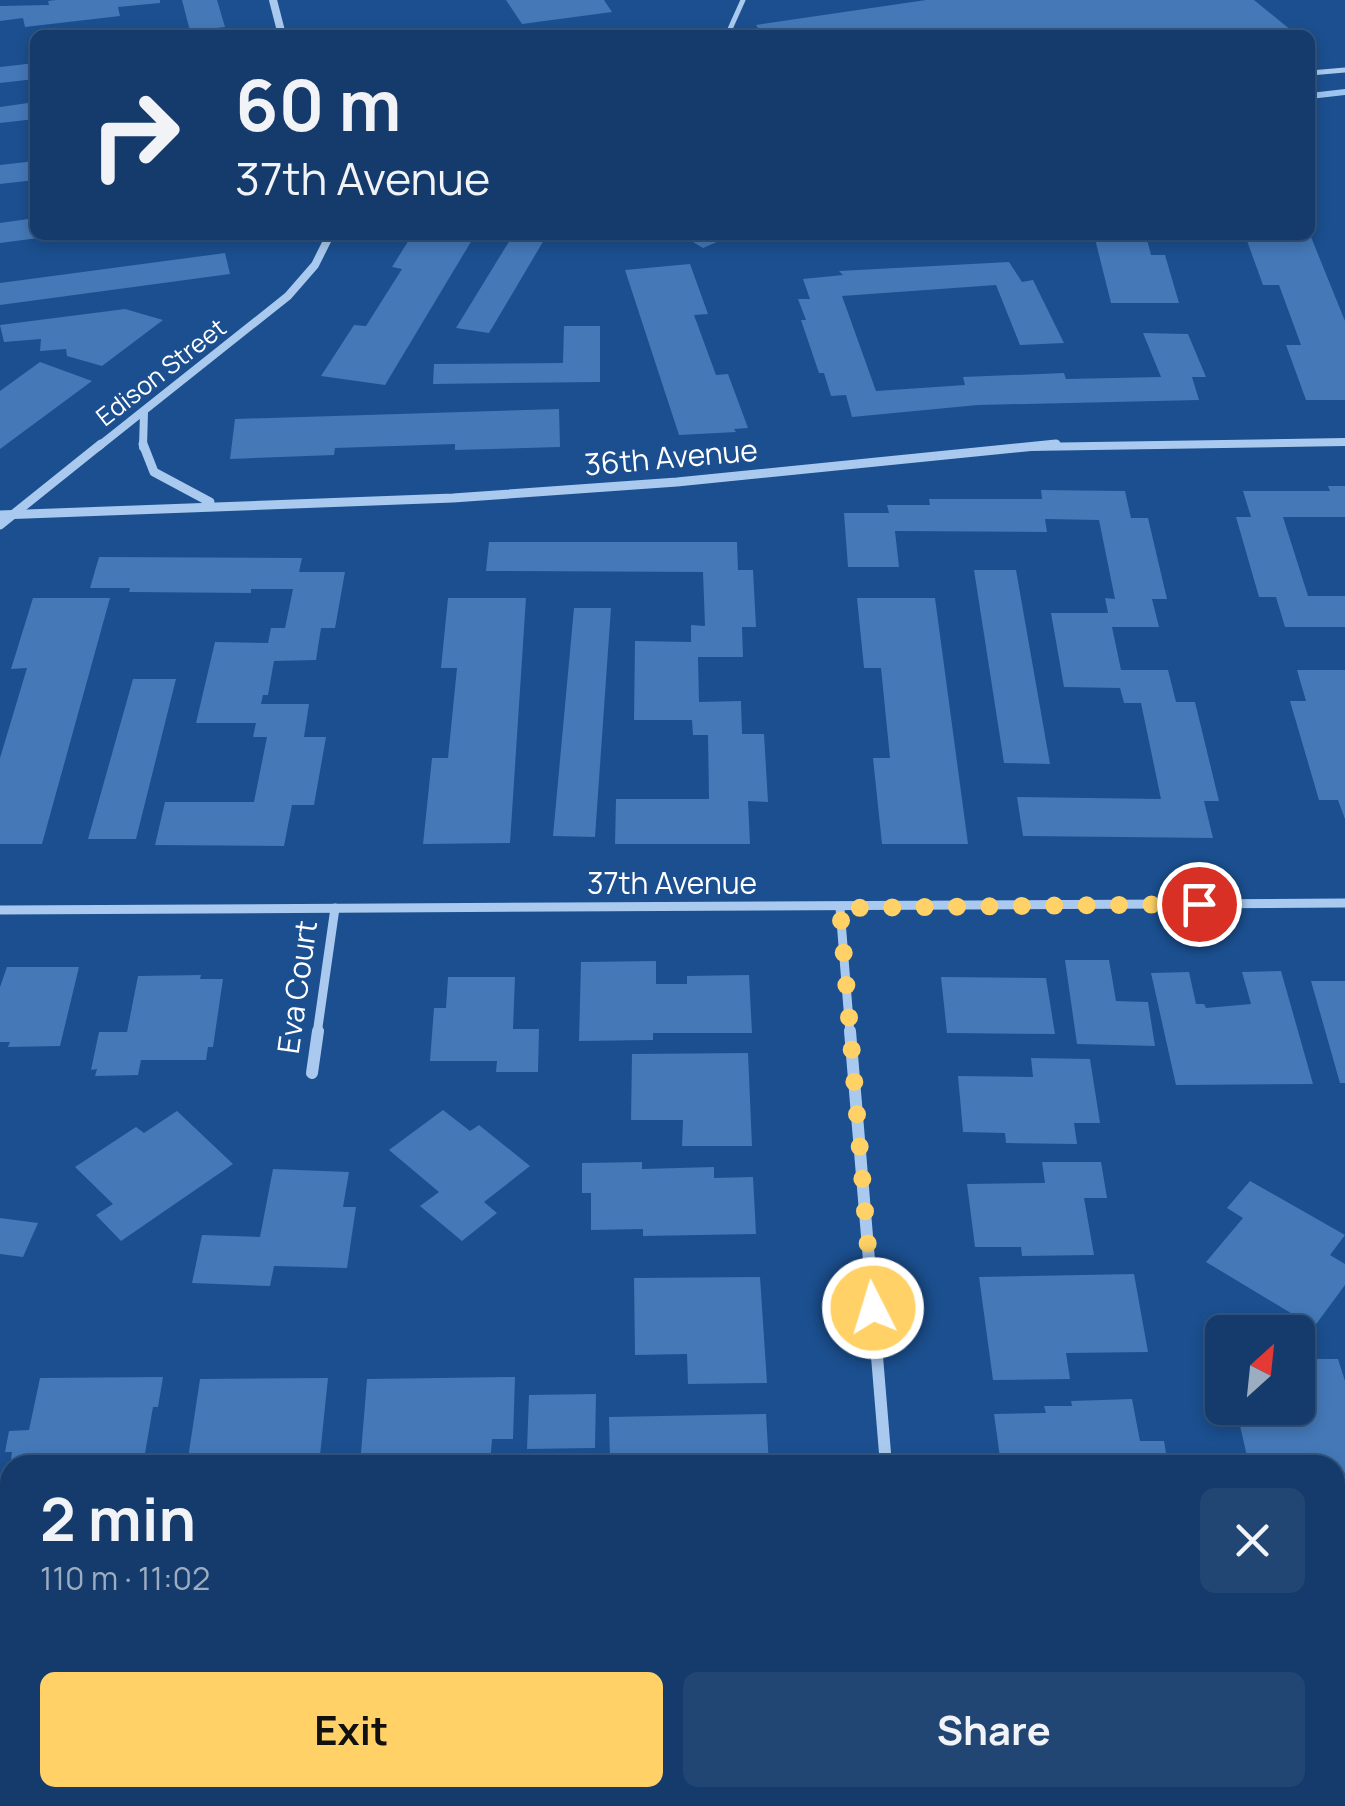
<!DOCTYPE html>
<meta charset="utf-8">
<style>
:root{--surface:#143b6b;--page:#214673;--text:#f1f3f6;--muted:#9dadc1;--line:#33557e;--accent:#ffd166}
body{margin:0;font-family:Manrope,sans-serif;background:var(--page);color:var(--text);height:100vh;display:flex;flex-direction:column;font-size:38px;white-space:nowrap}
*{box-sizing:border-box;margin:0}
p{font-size:32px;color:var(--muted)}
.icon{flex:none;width:55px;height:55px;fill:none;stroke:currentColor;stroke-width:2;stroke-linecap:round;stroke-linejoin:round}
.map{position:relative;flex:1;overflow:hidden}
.sheet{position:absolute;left:0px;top:1455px;width:1345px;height:352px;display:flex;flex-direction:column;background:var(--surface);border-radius:30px 30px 0 0;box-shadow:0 5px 15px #0003,0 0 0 2px var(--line)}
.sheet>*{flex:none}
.banner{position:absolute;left:30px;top:30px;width:1285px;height:210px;border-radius:15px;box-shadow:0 5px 15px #0003,0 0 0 2px var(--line);background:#143b6b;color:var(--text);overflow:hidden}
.needle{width:65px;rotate:27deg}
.tools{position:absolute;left:1205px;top:1315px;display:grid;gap:20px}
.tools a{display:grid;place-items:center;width:110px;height:110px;border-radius:15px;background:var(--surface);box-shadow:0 5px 15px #0003,0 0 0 2px var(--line);font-size:50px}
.pin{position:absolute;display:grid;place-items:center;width:85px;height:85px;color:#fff;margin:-42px;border:5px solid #fff;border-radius:50%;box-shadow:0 2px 10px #0007}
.me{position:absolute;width:110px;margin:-55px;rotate:355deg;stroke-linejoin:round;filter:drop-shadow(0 0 8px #0008)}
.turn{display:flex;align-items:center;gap:35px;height:210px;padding:0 40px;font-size:45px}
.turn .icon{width:130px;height:130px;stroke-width:2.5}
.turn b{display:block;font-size:70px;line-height:85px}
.round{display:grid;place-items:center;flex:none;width:105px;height:105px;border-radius:15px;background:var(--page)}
.head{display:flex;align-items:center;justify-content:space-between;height:170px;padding:0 40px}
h1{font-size:60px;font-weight:700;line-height:75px}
.button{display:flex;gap:20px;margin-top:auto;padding:20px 40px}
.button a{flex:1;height:115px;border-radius:15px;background:var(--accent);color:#111;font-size:40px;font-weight:700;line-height:115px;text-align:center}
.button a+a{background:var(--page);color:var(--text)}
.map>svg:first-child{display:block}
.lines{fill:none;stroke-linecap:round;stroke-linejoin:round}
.stream{fill:#9cc4f0;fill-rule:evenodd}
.building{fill:#4478b7}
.lane{stroke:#a9c9ee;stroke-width:5}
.street-far2{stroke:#a9c9ee;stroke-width:8}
.street-far1{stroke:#a9c9ee;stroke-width:9}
.street{stroke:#a9c9ee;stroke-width:12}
.route{stroke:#ffd166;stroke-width:18;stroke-dasharray:0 32.4}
.labels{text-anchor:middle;stroke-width:10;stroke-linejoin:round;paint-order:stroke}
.far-street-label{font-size:25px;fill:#fff;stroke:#1b4f8f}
.street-label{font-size:30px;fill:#fff;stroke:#1b4f8f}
</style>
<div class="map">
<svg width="1345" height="1806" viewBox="0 0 1345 1806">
<rect width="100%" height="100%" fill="#1b4f8f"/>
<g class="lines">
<polygon class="stream" points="1345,89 1345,95 1310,99 1310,93"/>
</g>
<g class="building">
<polygon points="56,0 160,0 160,3 118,7 120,16 25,27 23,18 0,21 0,6 49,5 48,1"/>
<polygon points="182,0 217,0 225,27 190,31"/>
<polygon points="506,0 604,0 612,12 522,24"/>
<polygon points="926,0 1254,0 1297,35 763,35 756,25"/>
<polygon points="35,63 35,79 0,83 0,67"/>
<polygon points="35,102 35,119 0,123 0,107"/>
<polygon points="35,161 35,180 0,184 0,165"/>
<polygon points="35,218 35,235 46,237 0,243 0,223"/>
<polygon points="412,235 475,235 385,385 321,376 354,325 366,326 402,269 392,267"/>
<polygon points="513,235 547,235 489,333 456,328"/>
<polygon points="681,235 733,235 703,248"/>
<polygon points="1094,235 1146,235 1151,255 1165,255 1179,303 1111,303"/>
<polygon points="1311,237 1345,321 1345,400 1306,400 1286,345 1301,345 1279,285 1263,285 1246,238"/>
<polygon points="225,253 230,274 0,305 0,283"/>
<polygon points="1009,262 1022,282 1033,280 1064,343 1020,345 996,285 842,296 876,391 965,385 963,377 1064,373 1066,379 1161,377 1143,333 1188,334 1206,377 1192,377 1199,400 978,405 852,417 846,395 831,396 824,373 819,373 801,320 806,320 798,299 810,299 803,279 843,275 839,271"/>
<polygon points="690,264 708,314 694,315 716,375 728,374 748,428 734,429 736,432 679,435 625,270"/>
<polygon points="125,309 163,320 102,366 67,356 66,349 40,351 41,339 4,342 0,325"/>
<polygon points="564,326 600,326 600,382 433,384 434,364 563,363"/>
<polygon points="40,362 92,381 0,449 0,391"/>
<polygon points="559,409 560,447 455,450 455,444 335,448 334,455 230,459 235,419"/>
<polygon points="1328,486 1345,486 1345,517 1283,517 1308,596 1345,596 1345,627 1285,627 1276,597 1259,597 1236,517 1251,517 1243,491 1330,491"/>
<polygon points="1041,490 1125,491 1131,518 1148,518 1167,599 1152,599 1159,627 1112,627 1121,670 1168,670 1176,702 1195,702 1219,801 1204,801 1213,838 1023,836 1017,797 1161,799 1141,703 1124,703 1120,688 1064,687 1051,613 1108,613 1105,598 1115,599 1099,520 1045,519 1047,532 895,531 899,567 848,567 844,513 889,513 887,505 930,505 929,499 1042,499"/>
<polygon points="489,542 737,542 738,570 753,570 756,627 742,627 743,657 698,657 699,702 741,701 742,734 764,734 768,802 748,801 750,844 615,844 616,799 709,799 708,735 693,735 692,720 634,720 635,641 691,642 691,625 705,626 703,572 486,571"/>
<polygon points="99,557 302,558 299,572 345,572 335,628 321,628 316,660 274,661 268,695 263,695 261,704 309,704 304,737 326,737 314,805 292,805 284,846 155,845 165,802 254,802 267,737 253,737 256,723 196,723 215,642 268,643 271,628 285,628 293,589 251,589 251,593 129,592 130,588 90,588"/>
<polygon points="974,570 1016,570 1050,764 1004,763"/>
<polygon points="33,598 110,598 42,844 0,844 0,758 27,668 11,669"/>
<polygon points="448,598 526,598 510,843 423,844 432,758 448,758 457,668 441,668"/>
<polygon points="857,598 935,598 968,844 882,844 873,758 890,758 881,668 864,668"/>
<polygon points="574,608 611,608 595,837 553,836"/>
<polygon points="1297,670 1345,670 1345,819 1338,800 1319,800 1290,701 1306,701"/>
<polygon points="133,679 176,679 136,839 88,839"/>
<polygon points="1065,960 1109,960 1116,1001 1148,1002 1155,1046 1077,1044"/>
<polygon points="656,961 656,984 687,984 687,976 749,975 752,1033 653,1033 653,1040 579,1041 581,962"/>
<polygon points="7,967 79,967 60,1046 8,1047 10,1042 0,1042 0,987"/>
<polygon points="1281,971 1313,1084 1176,1085 1151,973 1189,972 1196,1004 1204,1004 1206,1008 1251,1004 1242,972"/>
<polygon points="201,975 200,979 223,979 213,1047 208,1047 206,1060 141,1060 138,1075 95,1076 97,1069 91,1070 99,1032 127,1032 138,976"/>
<polygon points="448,977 515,977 513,1029 539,1029 538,1072 496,1072 497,1061 430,1061 434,1008 446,1008"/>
<polygon points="941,977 1046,978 1055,1034 947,1033"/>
<polygon points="1311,981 1345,981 1345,1083 1340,1083"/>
<polygon points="748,1053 752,1146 682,1146 683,1120 631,1120 632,1054"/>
<polygon points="1031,1058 1090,1059 1100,1123 1074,1123 1077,1144 1006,1143 1005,1133 963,1132 958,1076 1033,1077"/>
<polygon points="443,1110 470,1131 479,1125 530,1166 484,1202 497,1213 462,1241 420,1206 439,1192 389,1150"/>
<polygon points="177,1111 233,1164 121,1241 96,1215 113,1204 75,1167 136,1127 144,1133"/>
<polygon points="642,1162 642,1169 714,1167 714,1178 753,1177 756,1234 643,1236 643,1229 591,1230 591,1193 582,1193 582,1163"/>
<polygon points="1042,1162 1101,1162 1107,1198 1084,1198 1094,1255 1022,1256 1021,1247 975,1247 967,1184 1045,1183"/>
<polygon points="273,1169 349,1172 343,1207 356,1207 347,1268 274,1266 270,1286 192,1283 202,1235 260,1237"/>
<polygon points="1250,1181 1345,1235 1330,1255 1345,1264 1345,1285 1314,1327 1206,1262 1243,1218 1227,1208"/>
<polygon points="0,1218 38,1223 23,1257 0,1254"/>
<polygon points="1134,1274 1148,1352 1066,1353 1070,1379 993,1380 979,1277"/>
<polygon points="760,1277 767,1383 688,1384 687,1354 635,1355 634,1278"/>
<polygon points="1298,1359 1338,1359 1345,1381 1345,1496 1335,1496 1335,1465 1249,1465 1236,1408 1298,1408"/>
<polygon points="163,1377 158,1407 153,1407 143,1465 10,1465 12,1452 5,1452 9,1431 29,1430 40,1378"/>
<polygon points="515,1377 513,1439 492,1439 490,1465 360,1465 367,1379"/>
<polygon points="328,1378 319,1465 187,1465 200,1379"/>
<polygon points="596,1394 595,1448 527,1449 529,1395"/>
<polygon points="1132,1399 1140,1441 1164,1441 1168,1465 1001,1465 994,1414 1046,1413 1044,1406 1072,1406 1071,1401"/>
<polygon points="766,1414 769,1465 585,1465 585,1459 610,1459 609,1417"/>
<polygon points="1335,1715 1345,1715 1345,1806 1211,1806 1210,1798 1335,1798"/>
<polygon points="0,1758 10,1758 10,1798 98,1798 96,1806 0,1806"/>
<polygon points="159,1798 302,1798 301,1806 158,1806"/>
<polygon points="338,1798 514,1798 513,1806 337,1806"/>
<rect x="545" y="1798" width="236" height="8"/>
<polygon points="1032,1798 1153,1798 1155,1806 1033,1806"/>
</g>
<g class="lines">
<g class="lane">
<polyline points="736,35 730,29 743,0"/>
<polyline points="1310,73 1345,70"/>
</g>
<g class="street-far2">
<polyline points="273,0 282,35"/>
<polyline points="98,447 288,296 315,265 330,235"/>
<polyline points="143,447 144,412"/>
<polyline points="1028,447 1345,442"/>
</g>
<g class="street-far1">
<polyline points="143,444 154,472 210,502"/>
<polyline points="0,515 453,498 677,482 1056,444"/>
<polyline points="0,525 101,444"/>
<polyline points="840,908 850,1034"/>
<polyline points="0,910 1345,903"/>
<polyline points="317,1034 335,908"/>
</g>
<g class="street">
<polyline points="850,1031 886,1465"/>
<polyline points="312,1073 318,1031"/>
<polyline points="1335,1603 1345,1603"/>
<polyline points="0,1605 10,1605"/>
<polyline points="911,1798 911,1806"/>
</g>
</g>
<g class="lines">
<polyline class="route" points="873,1308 840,908 1199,904"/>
</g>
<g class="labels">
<g class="far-street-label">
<text transform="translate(161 372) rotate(-38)" y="9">Edison Street</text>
</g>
<g class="street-label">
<text transform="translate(671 458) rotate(-5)" y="10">36th Avenue</text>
<text x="672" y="894">37th Avenue</text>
<text transform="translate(298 987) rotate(-82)" y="10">Eva Court</text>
</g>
</g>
</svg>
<div class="tools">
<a><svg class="needle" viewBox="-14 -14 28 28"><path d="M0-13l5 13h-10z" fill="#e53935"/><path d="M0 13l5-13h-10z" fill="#9dadc1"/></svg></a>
</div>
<div class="pin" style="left:1199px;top:904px;background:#d93025"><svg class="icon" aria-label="arrive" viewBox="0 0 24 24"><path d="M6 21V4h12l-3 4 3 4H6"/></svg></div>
<svg class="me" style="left:873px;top:1308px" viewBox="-20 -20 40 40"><circle r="17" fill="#ffd166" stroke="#fff" stroke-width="3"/><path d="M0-11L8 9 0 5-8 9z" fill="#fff"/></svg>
<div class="banner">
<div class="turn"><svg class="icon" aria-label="right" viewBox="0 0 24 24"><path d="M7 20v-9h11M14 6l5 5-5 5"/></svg><div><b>60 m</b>37th Avenue</div></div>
</div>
<section class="sheet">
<div class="head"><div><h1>2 min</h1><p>110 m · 11:02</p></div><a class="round"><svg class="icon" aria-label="close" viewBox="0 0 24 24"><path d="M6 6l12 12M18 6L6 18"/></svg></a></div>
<div class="button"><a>Exit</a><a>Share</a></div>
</section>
</div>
